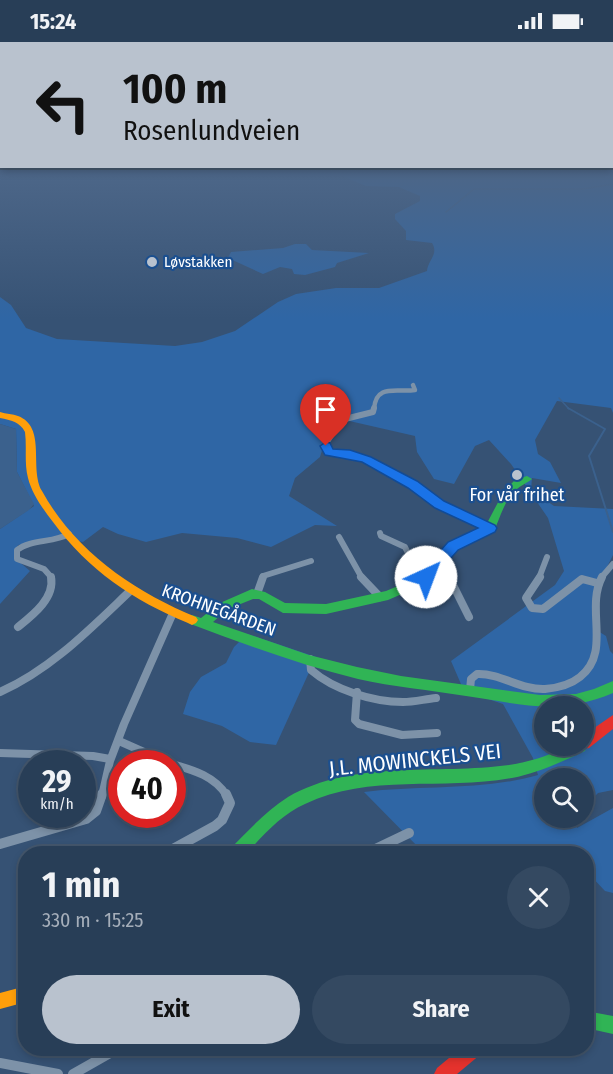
<!DOCTYPE html>
<meta charset="utf-8">
<style>
:root{--surface:#283e57;--page:#344961;--text:#f1f3f6;--muted:#a5aeba;--line:#44576d;--accent:#b9c2ce}
body{margin:0;font-family:"Fira Sans Condensed",sans-serif;background:var(--page);color:var(--text);height:100vh;display:flex;flex-direction:column;font-size:22px;white-space:nowrap}
*{box-sizing:border-box;margin:0}
p{font-size:20px;color:var(--muted)}
.icon{flex:none;width:33px;height:33px;fill:none;stroke:currentColor;stroke-width:2;stroke-linecap:round;stroke-linejoin:round}
.map{position:relative;flex:1;overflow:hidden}
.panel{position:absolute;left:18px;top:804px;width:576px;height:210px;display:flex;flex-direction:column;background:var(--surface);border-radius:24px;box-shadow:0 3px 9px #0003,0 0 0 2px var(--line)}
.panel>*{flex:none}
.banner{position:absolute;left:0px;top:0px;width:614px;height:126px;box-shadow:0 3px 9px #0003,0 0 0 2px var(--line);background:#b9c2ce;color:#111;overflow:hidden}
.fabs{position:absolute;left:534px;top:654px;display:grid;gap:12px}
.fabs a{display:grid;place-items:center;width:60px;height:60px;border-radius:50%;background:var(--surface);box-shadow:0 3px 9px #0003,0 0 0 2px var(--line);font-size:30px}
.speed{position:absolute;left:18px;top:708px;display:flex;gap:12px;font-size:30px;font-weight:700;text-align:center}
.speed>*{display:grid;place-content:center;width:78px;height:78px;border-radius:50%;background:var(--surface);box-shadow:0 3px 9px #0003,0 0 0 2px var(--line);line-height:1}
.speed small{font-size:15px;font-weight:400}
.speed .limit{border:9px solid #d22;background:#fff;color:#111}
.pin{position:absolute;display:grid;place-items:center;width:51px;height:51px;color:#fff;margin:-62px -26px;border-radius:50% 50% 50% 0;rotate:-45deg;box-shadow:0 0 6px #0007}
.pin .icon{rotate:45deg}
.me{position:absolute;width:66px;margin:-33px;rotate:43deg;stroke-linejoin:round;filter:drop-shadow(0 0 4px #0008)}
.turn{display:flex;align-items:center;gap:21px;height:126px;padding:0 24px;font-size:27px}
.turn .icon{width:78px;height:78px;stroke-width:2.5}
.turn b{display:block;font-size:42px;line-height:51px}
.round{display:grid;place-items:center;flex:none;width:63px;height:63px;border-radius:32px;background:var(--page)}
.head{display:flex;align-items:center;justify-content:space-between;height:102px;padding:0 24px}
h1{font-size:36px;font-weight:700;line-height:45px}
.action{display:flex;gap:12px;margin-top:auto;padding:12px 24px}
.action a{flex:1;height:69px;border-radius:36px;background:var(--accent);color:#111;font-size:24px;font-weight:700;line-height:69px;text-align:center}
.action a+a{background:var(--page);color:var(--text)}
.status{display:flex;justify-content:space-between;align-items:center;height:42px;padding:0 30px;background:var(--surface);direction:ltr}
.status svg{height:16px;fill:currentColor}
.map>svg:first-child{display:block}
.green{fill:#2f66a5;fill-rule:evenodd}
.water{fill:#3b618d}
.lines{fill:none;stroke-linecap:round;stroke-linejoin:round}
.stream-far1{stroke:#3b618d;stroke-width:1.5}
.stream{stroke:#3b618d;stroke-width:2}
.street-far3{stroke:#7d92a8;stroke-width:4.5}
.street-far2{stroke:#7d92a8;stroke-width:6}
.street-far1{stroke:#7d92a8;stroke-width:8}
.street{stroke:#7d92a8;stroke-width:10}
.fast{fill:#30b455;fill-rule:evenodd}
.slow{fill:#ff9f0a;fill-rule:evenodd}
.jam{fill:#e5322d;fill-rule:evenodd}
.route{fill:#1a73e8;stroke:#114b97;stroke-width:1.5}
.poi-dot{fill:#b9c2ce;stroke:#1b4f8f;stroke-width:2}
.labels{text-anchor:middle;stroke-width:4.5;stroke-linejoin:round;paint-order:stroke}
.far-poi-label{font-size:15px;fill:#fff;stroke:#1b4f8f;text-anchor:start}
.poi-label{font-size:18px;fill:#fff;stroke:#1b4f8f}
.street-label{font-size:18px;fill:#fff;stroke:#1b4f8f}
.near-street-label{font-size:21px;fill:#fff;stroke:#1b4f8f}
</style>
<div class="status"><b>15:24</b><svg viewBox="0 0 49 12"><path d="M0 12V9h3v3zM5 12V6h3v6zM10 12V3h3v9zM15 12V0h3v12zM26 1h20v11H26zM47 4h2v5h-2z"/></svg></div>
<div class="map">
<svg width="613" height="1032" viewBox="0 0 613 1032">
<rect width="100%" height="100%" fill="#365274"/>
<g class="green">
<path d="M337,132H613V371L611,366L557,359L535,398L538,412L550,420L561,441L532,436L531,448L554,464L613,467V513L598,543V589L606,594L610,609L613,612V748L598,751L584,765V736H544V776H576L577,786L613,766V851L605,849L589,832L586,812L424,811L364,750C421,743 483,749 538,733L533,716L503,662L464,649L451,619L555,543L564,529L548,476L511,422L489,398L475,404L454,442L434,437L417,410L415,394L345,378L328,389L320,415L295,436L289,454L337,484L315,483L271,505L237,496L182,491L146,500L118,492L103,485L83,500L63,496L18,503L16,517L30,529L0,562V487L34,464L17,430L16,387L0,382V255L11,263L26,286L57,297L175,304L202,300L235,289L278,260L296,252L336,246H379L427,229C428,218 439,212 432,201L406,198V189L395,177V172L420,159V154L399,145L366,144ZM544,664H584V704H544Z"/>
<polygon points="295,202 306,202 312,208 369,211 337,221 335,225 305,233 294,232 292,227 280,225 263,232 228,216 231,210 283,206"/>
<polygon points="247,592 316,615 276,703 250,700 222,684 183,672 190,650 201,635 226,621 234,605"/>
</g>
<polygon class="water" points="0,382 16,387 17,430 34,462 29,468 0,487"/>
<g class="lines">
<g class="stream-far1">
<polyline points="446,170 474,147 583,147 613,142"/>
<polyline points="559,356 569,367"/>
</g>
<polyline class="stream" points="568,366 605,387 589,414 613,490"/>
<path class="street-far3" d="M374,367C376,341 397,351 415,348L413,343"/>
<g class="street-far2">
<polyline points="374,366 373,370 341,378 326,401 329,410 350,412 367,417 412,443 439,463 490,486"/>
<polyline points="380,491 381,494 405,505 420,536"/>
<polyline points="339,495 362,536"/>
<polyline points="438,524 450,536"/>
<path d="M52,536L44,527L17,517V508C31,497 53,501 69,492"/>
<polyline points="262,536 263,534 311,519"/>
<polyline points="539,536 547,515"/>
<polyline points="601,536 613,522"/>
</g>
<g class="street-far1">
<polyline points="361,535 380,555"/>
<polyline points="419,535 421,539"/>
<polyline points="449,535 469,575"/>
<polyline points="540,535 526,556 532,566 543,567 582,537 597,541"/>
<polyline points="257,552 263,535"/>
<path d="M18,585C33,573 55,556 51,535"/>
<path d="M310,617L311,628C334,648 373,660 403,660C414,660 425,657 436,656"/>
<path d="M470,648L471,637L477,632C501,631 520,648 545,647C557,646 570,643 580,635C612,610 585,567 602,535"/>
<path d="M0,650C50,628 90,587 129,550"/>
<polyline points="357,650 355,678 359,682 402,693 437,691"/>
<polyline points="119,699 171,722"/>
<polyline points="0,711 93,714 110,717"/>
<path d="M172,722C193,728 215,734 227,754"/>
<polyline points="102,754 110,719 124,682 173,571"/>
</g>
<g class="street">
<polyline points="0,802 86,777 96,769 102,752"/>
<polyline points="164,812 215,784 222,778 230,761 226,752"/>
<polyline points="365,812 409,791"/>
<polyline points="0,1021 58,1032"/>
<polyline points="73,1032 119,1006"/>
</g>
<g class="fast">
<path d="M527,434L532,437C527,441 521,443 516,448C504,458 500,477 493,491L457,507L443,526L425,542L388,558L326,572L283,571L259,557H253L228,567L213,580L309,613L357,625L401,634L540,653L576,652L594,647L613,639V651C559,674 521,662 466,654C430,648 393,645 358,637C300,623 244,602 188,581L186,578L188,575L192,573L201,576L220,561L252,547L265,550L285,561L326,562L386,549L417,536L435,520L449,501L485,485L504,449L515,438Z"/>
<path d="M584,699L587,704L585,709C561,720 538,731 512,736C444,749 370,731 305,762C282,772 263,793 246,812H228L230,807C248,789 266,769 288,755C354,717 437,733 509,723C521,721 534,718 545,714C552,712 558,707 565,704C571,703 578,704 584,704Z"/>
<polygon points="586,969 613,974 613,992 586,986"/>
</g>
<g class="slow">
<path d="M0,370C6,372 13,372 18,374C47,385 29,426 42,449C75,509 133,549 196,575L198,578L196,581L192,583L188,581C134,559 88,528 53,480C43,467 32,452 28,436C24,421 27,405 25,390C20,380 11,378 0,376Z"/>
<polygon points="26,944 26,960 0,967 0,951"/>
</g>
<g class="jam">
<polygon points="613,673 613,687 589,706 584,707 579,706 578,704 584,704 584,693"/>
<polygon points="461,1006 484,1006 481,1012 457,1032 434,1032 437,1026"/>
</g>
</g>
<linearGradient id="sky" x2="0" y2="1"><stop stop-color="#1e2d40"/><stop offset="0.48" stop-color="#4c6688"/><stop offset="1" stop-color="#4c6688" stop-opacity="0"/></linearGradient>
<rect width="613" height="277" fill="url(#sky)"/>
<polygon class="route" points="326,400 330,401 333,407 350,408 371,415 417,439 444,459 495,483 497,486 495,490 458,508 431,539 421,539 419,535 421,531 448,500 478,486 435,466 408,446 362,420 325,413 320,404"/>
<g class="poi-dot">
<circle cx="152" cy="220" r="6"/>
<circle cx="517" cy="433" r="6"/>
</g>
<g class="labels">
<g class="far-poi-label">
<text x="164" y="225">Løvstakken</text>
</g>
<g class="poi-label">
<text x="517" y="459">For vår frihet</text>
</g>
<g class="street-label">
<text transform="translate(219 568) rotate(20)" y="6">KROHNEGÅRDEN</text>
</g>
<g class="near-street-label">
<text transform="translate(415 718) rotate(-6)" y="7">J.L. MOWINCKELS VEI</text>
</g>
</g>
</svg>
<div class="fabs">
<a><svg class="icon" aria-label="sound" viewBox="0 0 24 24"><path d="M4 9h4l5-4v14l-5-4H4zM17 9q2 3 0 6"/></svg></a>
<a><svg class="icon" aria-label="search" viewBox="0 0 24 24"><circle cx="10" cy="10" r="6"/><path d="M15 15l6 6"/></svg></a>
</div>
<div class="speed"><div>29<small>km/h</small></div><div class="limit">40</div></div>
<div class="pin" style="left:326px;top:404px;background:#d93025"><svg class="icon" aria-label="arrive" viewBox="0 0 24 24"><path d="M6 21V4h12l-3 4 3 4H6"/></svg></div>
<svg class="me" style="left:426px;top:535px" viewBox="-20 -20 40 40"><circle r="19" fill="#fff"/><path d="M0-13L10 11 0 6-10 11z" fill="#1a73e8"/></svg>
<div class="banner">
<div class="turn"><svg class="icon" aria-label="left" viewBox="0 0 24 24"><path d="M17 20v-9H6M10 6l-5 5 5 5"/></svg><div><b>100 m</b>Rosenlundveien</div></div>
</div>
<section class="panel">
<div class="head"><div><h1>1 min</h1><p>330 m · 15:25</p></div><a class="round"><svg class="icon" aria-label="close" viewBox="0 0 24 24"><path d="M6 6l12 12M18 6L6 18"/></svg></a></div>
<div class="action"><a>Exit</a><a>Share</a></div>
</section>
</div>
